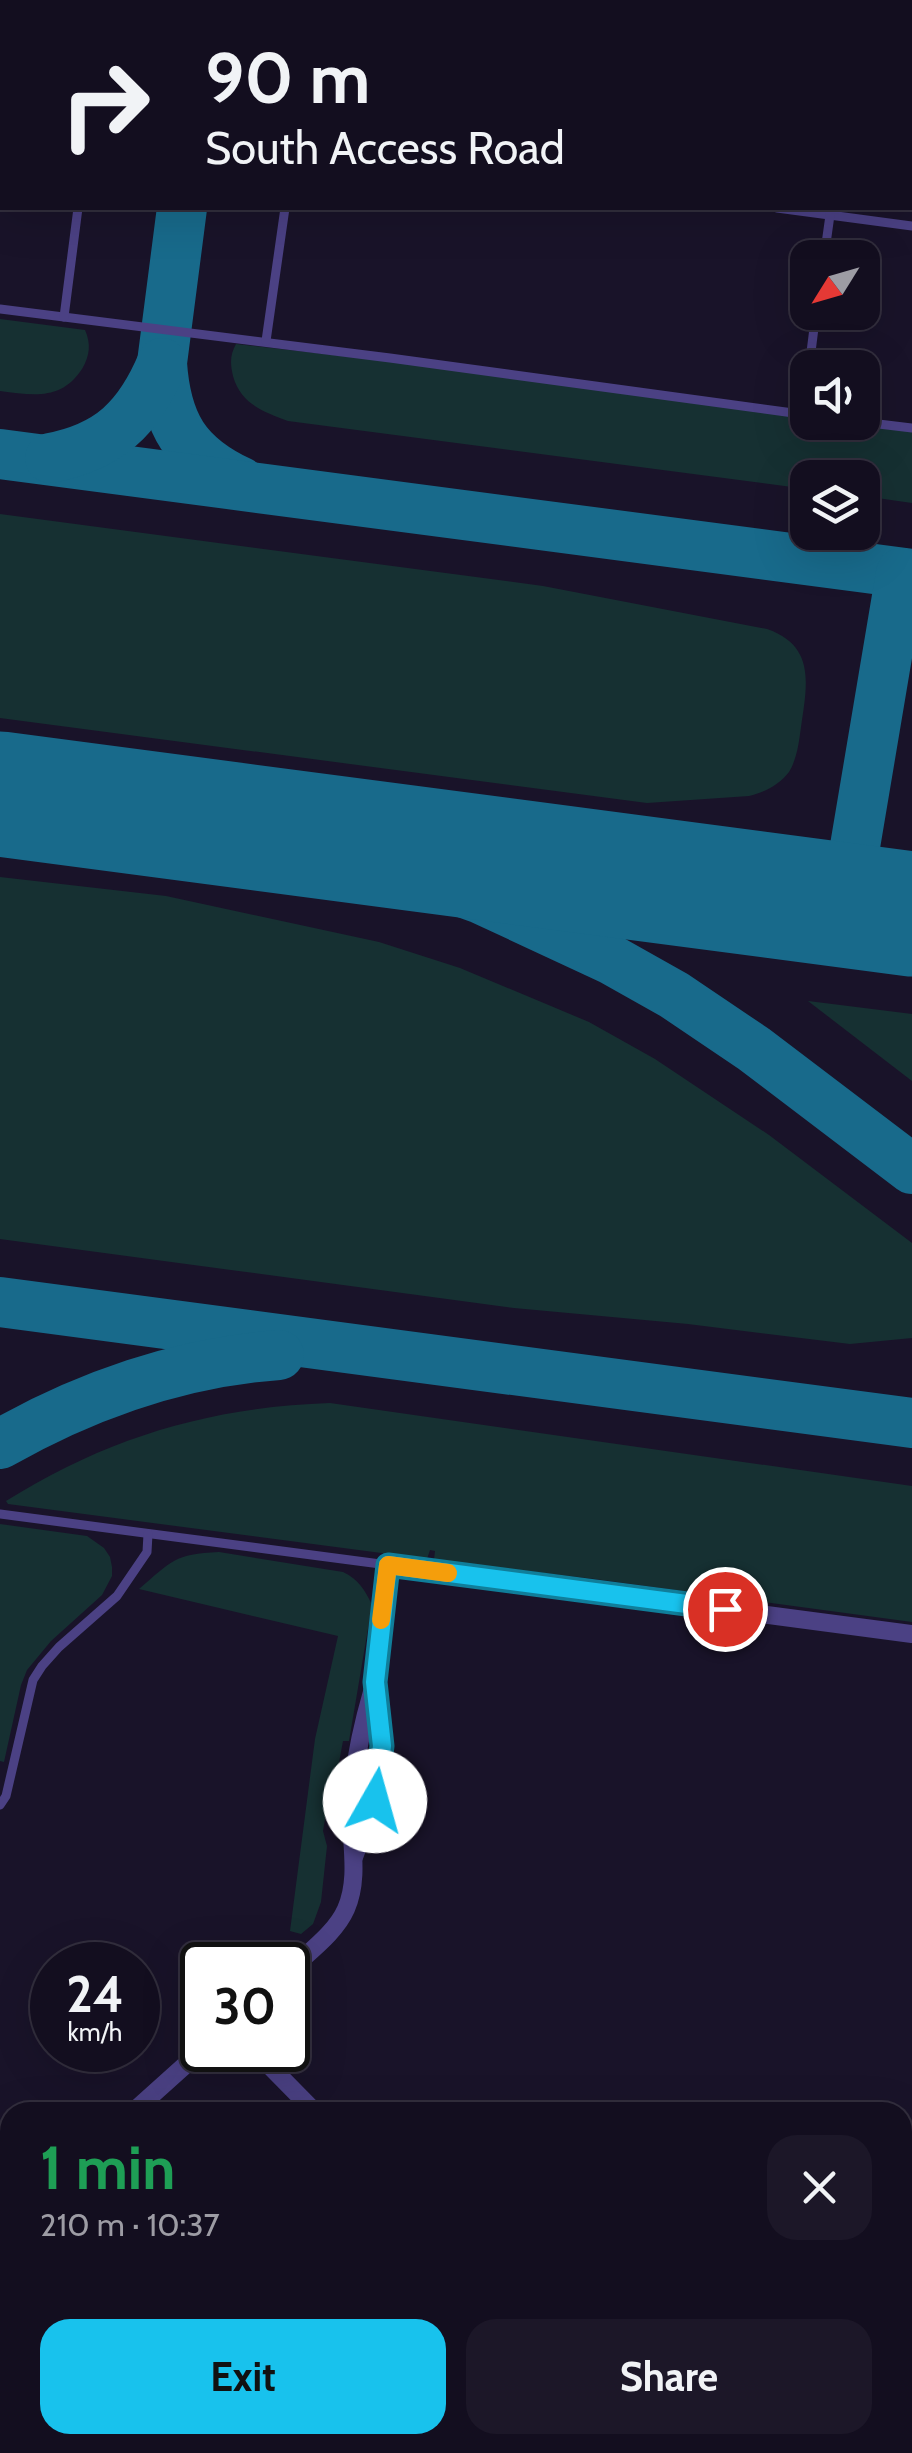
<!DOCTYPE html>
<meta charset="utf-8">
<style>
:root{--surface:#130e1f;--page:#1c1728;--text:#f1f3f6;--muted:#9d9ca4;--line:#322e3d;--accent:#18c2ed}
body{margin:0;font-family:Cabin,sans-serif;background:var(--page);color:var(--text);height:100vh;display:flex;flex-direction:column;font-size:38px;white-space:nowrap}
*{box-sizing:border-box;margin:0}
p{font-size:32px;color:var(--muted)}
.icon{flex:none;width:55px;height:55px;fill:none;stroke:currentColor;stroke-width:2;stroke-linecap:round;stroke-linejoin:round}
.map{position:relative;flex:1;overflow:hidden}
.side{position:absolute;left:0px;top:2102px;width:912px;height:352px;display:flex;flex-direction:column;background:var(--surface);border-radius:30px 30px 0 0;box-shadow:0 10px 40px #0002,0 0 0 2px var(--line)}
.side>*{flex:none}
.banner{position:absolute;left:0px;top:0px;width:912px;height:210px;box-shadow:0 10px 40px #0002,0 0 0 2px var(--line);background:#130e1f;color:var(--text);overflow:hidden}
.needle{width:65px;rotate:233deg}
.tools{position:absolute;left:790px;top:240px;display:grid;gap:20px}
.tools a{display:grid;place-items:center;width:90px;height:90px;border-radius:20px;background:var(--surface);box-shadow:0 10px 40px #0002,0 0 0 2px var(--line);font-size:50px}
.speed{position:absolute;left:30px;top:1942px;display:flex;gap:20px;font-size:50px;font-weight:700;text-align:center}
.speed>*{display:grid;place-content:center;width:130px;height:130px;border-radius:50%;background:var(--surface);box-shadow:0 10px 40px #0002,0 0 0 2px var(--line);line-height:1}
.speed small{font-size:25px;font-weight:400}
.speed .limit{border:5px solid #111;border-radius:15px;background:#fff;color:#111}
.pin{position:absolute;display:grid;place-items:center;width:85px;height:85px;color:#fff;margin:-42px;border:5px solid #fff;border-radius:50%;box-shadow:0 2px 10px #0007}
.me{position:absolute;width:110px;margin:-55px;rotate:7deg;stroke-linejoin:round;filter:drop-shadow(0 0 8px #0008)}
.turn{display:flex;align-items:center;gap:35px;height:210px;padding:0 40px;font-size:45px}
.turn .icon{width:130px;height:130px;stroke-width:2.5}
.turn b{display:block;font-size:70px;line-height:85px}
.round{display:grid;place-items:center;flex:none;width:105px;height:105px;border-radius:30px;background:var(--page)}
.summary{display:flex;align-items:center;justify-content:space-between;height:170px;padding:0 40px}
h1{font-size:60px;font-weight:800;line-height:75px;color:#1e9e55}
.primary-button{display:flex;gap:20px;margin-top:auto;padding:20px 40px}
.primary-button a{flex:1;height:115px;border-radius:30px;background:var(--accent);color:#111;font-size:40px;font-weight:800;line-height:115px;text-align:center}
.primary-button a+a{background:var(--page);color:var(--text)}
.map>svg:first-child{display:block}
.green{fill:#163032}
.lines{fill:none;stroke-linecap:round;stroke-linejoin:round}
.taxiway{stroke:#186a8b;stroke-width:50}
.runway{stroke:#186a8b;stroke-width:125}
.lane{stroke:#4b4184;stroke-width:9}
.street{stroke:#4b4184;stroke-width:18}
.secondary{stroke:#8b7bf5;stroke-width:25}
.secondary-bridge{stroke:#8b7bf5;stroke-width:25}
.route-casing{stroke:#107e9a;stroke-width:25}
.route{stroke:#18c2ed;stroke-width:18}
.slow{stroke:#f59e0b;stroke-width:18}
</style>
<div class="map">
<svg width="912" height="2453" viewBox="0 0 912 2453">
<rect width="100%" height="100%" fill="#191329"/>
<g class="green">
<path d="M0,319L85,330C91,344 90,355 82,369C61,401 33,395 0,391Z"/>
<path d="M236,344L537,378L807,415L808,422H862L912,428V503L863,496L862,478H808L807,489L288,421C262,411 241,404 233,376C230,363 230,355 236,344Z"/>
<path d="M0,514L543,586L767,629C816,646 807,685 801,727C799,742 797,759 789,772C779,785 765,792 749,796L647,803L0,718Z"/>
<polygon points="0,877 166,896 379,942 460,968 589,1022 655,1059 769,1135 912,1243 912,1338 850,1344 688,1324 514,1308 0,1239"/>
<polygon points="808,1001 912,1014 912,1081"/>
<path d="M330,1403L912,1486V1622L595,1579L434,1560L435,1551L430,1550L427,1559L8,1504L6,1501C108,1437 211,1407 330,1403Z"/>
<polygon points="0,1524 87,1536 104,1548 110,1557 112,1567 112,1576 102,1595 51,1641 27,1670 21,1685 4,1762 0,1761"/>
<path d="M219,1552L343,1572C358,1579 365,1590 372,1605L349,1741H343L338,1768H334L323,1831L327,1846L321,1902L313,1924L301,1934L290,1931L315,1739L338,1636L139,1589C172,1561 174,1554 219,1552Z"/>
<polygon points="912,2414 912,2453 843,2453 849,2445 902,2445 903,2417"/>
<polygon points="238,2445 620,2445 619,2453 237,2453"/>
</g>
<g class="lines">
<g class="taxiway">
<polyline points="0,6 2,6"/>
<polyline points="910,118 912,118"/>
<path d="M182,208L162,363C166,423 185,456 241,482"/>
<polyline points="0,454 912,574"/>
<path d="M50,458C109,447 139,418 162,363"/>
<polyline points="24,797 301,843 395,868 481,899 610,959 674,995 754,1049 912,1169"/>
<polyline points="845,906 901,573"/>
<polyline points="0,1302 912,1423"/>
<path d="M0,1444C85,1396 181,1362 279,1355"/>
</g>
<polyline class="runway" points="0,794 912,914"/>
<g class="lane">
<polyline points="48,0 48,2"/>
<polyline points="737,0 762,2"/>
<polyline points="861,2 862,0"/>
<polyline points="910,22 912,22"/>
<polyline points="0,104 2,104"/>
<polyline points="777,208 912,226"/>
<polyline points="824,258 831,208"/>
<polyline points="0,309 390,358 808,415"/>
<polyline points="64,317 78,208"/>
<polyline points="266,341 285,208"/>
<polyline points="809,368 816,312"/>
<polyline points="803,414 808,379"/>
<polyline points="862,422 912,428"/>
<polyline points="0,1514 388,1565"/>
<polyline points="0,1805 6,1796 33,1680 42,1666 59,1647 117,1596 147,1552 148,1534"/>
<polyline points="902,2312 912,2313"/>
<polyline points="902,2326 912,2327"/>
<polyline points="902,2338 912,2339"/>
<polyline points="902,2350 912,2351"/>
<polyline points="902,2369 912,2367"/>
<polyline points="902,2380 912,2378"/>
<polyline points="902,2392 912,2390"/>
<polyline points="902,2407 912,2405"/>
<polyline points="226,2453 227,2445"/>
<polyline points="627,2453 628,2445"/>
<polyline points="669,2453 673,2445"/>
<polyline points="776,2453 784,2445"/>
<polyline points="832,2453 838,2445"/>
</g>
<g class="street">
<polyline points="354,1857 375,1801 382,1746 375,1682 388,1565 912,1634"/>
<path d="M288,1972C307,1953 335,1934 346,1909C360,1877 350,1841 351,1808C353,1767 361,1730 372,1692"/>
<polyline points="254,2050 315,2112"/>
<polyline points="133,2112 202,2050"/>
<polyline points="902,2215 912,2217"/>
<polyline points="0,2233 10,2224"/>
</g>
<polyline class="secondary" points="902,2277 912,2278"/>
<polyline class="secondary-bridge" points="0,2385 10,2338"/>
</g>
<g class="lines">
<defs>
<polyline id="route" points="375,1801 382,1746 375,1682 388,1565 725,1609"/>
</defs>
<use href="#route" class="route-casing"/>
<use href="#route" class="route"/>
<polyline class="slow" points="381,1620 388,1565 448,1573"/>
</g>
</svg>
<div class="tools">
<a><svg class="needle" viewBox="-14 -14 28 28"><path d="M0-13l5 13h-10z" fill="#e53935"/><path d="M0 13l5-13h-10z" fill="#9d9ca4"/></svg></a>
<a><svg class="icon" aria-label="sound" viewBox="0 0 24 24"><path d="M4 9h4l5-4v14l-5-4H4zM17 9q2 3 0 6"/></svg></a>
<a><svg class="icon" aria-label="layers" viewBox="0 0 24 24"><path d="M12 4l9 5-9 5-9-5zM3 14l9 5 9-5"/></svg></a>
</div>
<div class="speed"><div>24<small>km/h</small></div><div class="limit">30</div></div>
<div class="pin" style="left:725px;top:1609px;background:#d93025"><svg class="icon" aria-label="arrive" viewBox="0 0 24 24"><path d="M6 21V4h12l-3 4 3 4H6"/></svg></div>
<svg class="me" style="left:375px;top:1801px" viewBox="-20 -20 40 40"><circle r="19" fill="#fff"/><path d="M0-13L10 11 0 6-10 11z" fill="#18c2ed"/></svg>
<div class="banner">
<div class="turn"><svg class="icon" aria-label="right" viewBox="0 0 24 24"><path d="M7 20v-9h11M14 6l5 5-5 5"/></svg><div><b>90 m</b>South Access Road</div></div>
</div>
<section class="side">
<div class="summary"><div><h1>1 min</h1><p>210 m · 10:37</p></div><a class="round"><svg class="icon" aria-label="close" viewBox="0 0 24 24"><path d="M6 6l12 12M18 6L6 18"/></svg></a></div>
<div class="primary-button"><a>Exit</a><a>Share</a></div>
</section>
</div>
